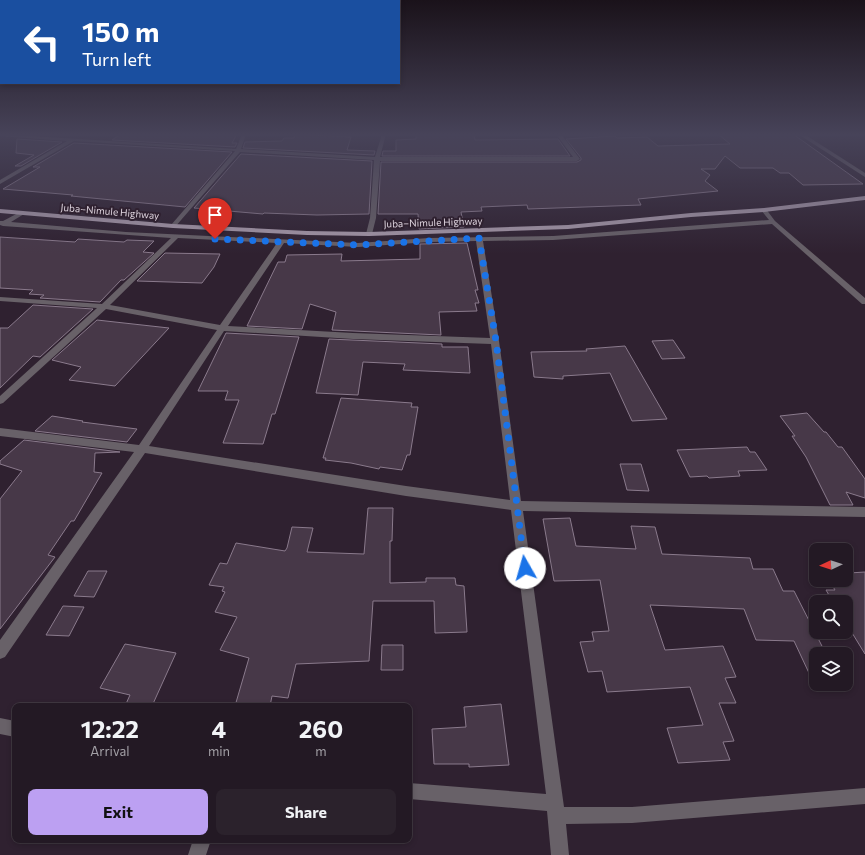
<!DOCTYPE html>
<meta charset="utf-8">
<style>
:root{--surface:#231924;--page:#2b222c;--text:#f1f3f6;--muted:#a3a0a6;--line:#403841;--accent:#bca0f2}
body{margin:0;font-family:Commissioner,sans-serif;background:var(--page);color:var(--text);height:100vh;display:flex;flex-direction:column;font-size:15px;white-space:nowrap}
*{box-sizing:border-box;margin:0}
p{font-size:13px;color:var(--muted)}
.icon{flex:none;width:22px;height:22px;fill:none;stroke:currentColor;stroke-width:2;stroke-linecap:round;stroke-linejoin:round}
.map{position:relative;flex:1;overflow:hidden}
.sheet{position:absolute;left:12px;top:703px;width:400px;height:140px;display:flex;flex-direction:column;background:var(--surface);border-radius:8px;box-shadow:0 2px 6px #0003,0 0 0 1px var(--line)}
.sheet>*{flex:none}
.banner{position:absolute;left:0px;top:0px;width:400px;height:84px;box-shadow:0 2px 6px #0003,0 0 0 1px var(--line);background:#1a4fa0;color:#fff;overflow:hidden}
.needle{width:26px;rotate:266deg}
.controls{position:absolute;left:809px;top:543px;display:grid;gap:8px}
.controls a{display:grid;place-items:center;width:44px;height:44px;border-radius:8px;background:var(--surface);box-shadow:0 2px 6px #0003,0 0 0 1px var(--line);font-size:20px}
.pin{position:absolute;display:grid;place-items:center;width:34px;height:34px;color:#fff;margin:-41px -17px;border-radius:50% 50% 50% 0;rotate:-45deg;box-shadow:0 0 4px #0007}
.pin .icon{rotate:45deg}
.me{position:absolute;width:44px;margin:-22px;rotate:353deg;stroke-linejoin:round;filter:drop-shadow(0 0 3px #0008)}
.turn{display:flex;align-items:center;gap:14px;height:84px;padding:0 16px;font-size:18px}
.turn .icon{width:52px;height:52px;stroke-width:2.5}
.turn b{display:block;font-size:28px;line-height:34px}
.eta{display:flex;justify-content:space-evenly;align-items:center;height:68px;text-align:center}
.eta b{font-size:24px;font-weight:700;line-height:28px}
.button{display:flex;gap:8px;margin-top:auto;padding:8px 16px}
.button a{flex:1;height:46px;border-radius:8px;background:var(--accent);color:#111;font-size:16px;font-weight:700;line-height:46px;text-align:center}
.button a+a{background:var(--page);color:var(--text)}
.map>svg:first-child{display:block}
.building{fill:#473848;stroke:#8a7a8c}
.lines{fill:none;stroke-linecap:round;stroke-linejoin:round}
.minor{fill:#686168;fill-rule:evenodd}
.primary{fill:#a89aaa;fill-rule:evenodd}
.route{stroke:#1a73e8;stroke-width:7;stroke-dasharray:0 12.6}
.labels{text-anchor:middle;stroke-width:4;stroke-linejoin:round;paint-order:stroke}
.far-street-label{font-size:10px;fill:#dfd5df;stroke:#2f2130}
</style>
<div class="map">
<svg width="865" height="855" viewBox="0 0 865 855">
<rect width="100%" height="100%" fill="#2f2130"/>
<g class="building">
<polygon points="121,134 237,134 232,143 237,143 235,147 112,140"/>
<polygon points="416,134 474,134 475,140 558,139 570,156 382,156 383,151 396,151 396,140 416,139"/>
<polygon points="718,134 793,134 863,184 803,185 789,173 780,173 773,168 740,168 725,156 715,169 701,169 710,175 705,181 718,191 638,199 641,205 528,209 527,205 481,207 482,211 461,212 464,227 419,229 418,214 378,214 381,162 577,162 581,160 581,158 566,139 615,136 617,138 647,137 658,146 730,144"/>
<polygon points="295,135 346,136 346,137 351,137 347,150 375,151 374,155 243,148 245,142 282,141 284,138 294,138"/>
<polygon points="17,139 62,142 21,166 15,166 34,155 16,153"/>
<polygon points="74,143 232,152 185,207 71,196 73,195 3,189 40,167 33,167"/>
<polygon points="241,154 372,161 369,214 317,215 264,213 263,214 194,208"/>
<polygon points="0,237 75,242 78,239 124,242 127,240 154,241 143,252 154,253 124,280 121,280 100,302 40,298 44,295 29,294 33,290 0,288"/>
<polygon points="467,243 478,290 475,290 479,303 475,303 477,311 439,312 441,335 332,330 336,312 310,304 302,329 247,326 278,262 285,262 287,255 342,254 341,261 420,259 420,244"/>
<polygon points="165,253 220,254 214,267 202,283 137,281"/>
<polygon points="33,305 93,309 40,357 33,356 0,388 0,328 8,328"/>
<polygon points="97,320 169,328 115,386 69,380 81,367 52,360"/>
<polygon points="226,333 299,337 275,414 272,414 263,444 223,443 239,400 225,400 228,391 198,391"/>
<polygon points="329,339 442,344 442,347 468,347 470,373 403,370 405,364 363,362 358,395 316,393"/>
<polygon points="673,340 685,358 662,359 652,341"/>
<polygon points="625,346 667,419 632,421 610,373 563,376 563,379 534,377 531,352 587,351 586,349"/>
<polygon points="341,398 412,403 411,407 418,407 410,455 407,455 402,470 380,467 379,469 351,463 325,460 326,458 323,458"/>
<polygon points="807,413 824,432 826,432 838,447 842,447 865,479 865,498 846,492 853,505 830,505 806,457 792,436 795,436 780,416"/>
<polygon points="52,416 83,421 82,422 137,429 127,442 35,431"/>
<polygon points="24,440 120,452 95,453 94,472 102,473 74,521 71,521 48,555 55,557 0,629 0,499 22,471 0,464 0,461"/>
<polygon points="747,447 750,452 755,452 767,470 738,471 740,476 709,478 707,476 690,477 677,450"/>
<polygon points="620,464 641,464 649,491 627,490"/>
<polygon points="368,508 393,508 392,541 390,541 390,583 426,582 426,578 455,578 456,585 464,586 467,632 435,633 434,601 373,601 369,661 296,664 288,698 272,696 270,706 235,706 249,658 220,650 237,617 215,612 225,592 222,591 224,587 209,585 220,563 227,564 236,543 285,551 287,548 292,527 313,528 307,552 364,554"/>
<polygon points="570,518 576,546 636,549 631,526 655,527 662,554 750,558 753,569 773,569 783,591 794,591 826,654 816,654 816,688 794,641 756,640 744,609 650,605 665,650 723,646 736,677 725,678 736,703 719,703 734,741 723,742 730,760 678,763 667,728 703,725 690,687 607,692 602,671 588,672 580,642 594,641 592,632 609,631 600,580 554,581 543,519"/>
<polygon points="832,546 835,550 816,550 816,558 810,547"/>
<polygon points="846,567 849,573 865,572 865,654 846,623 846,602 833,602 826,590 835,590 829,580 846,580"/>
<polygon points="88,571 107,571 94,597 74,596"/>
<polygon points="63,606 84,607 69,636 46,635"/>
<polygon points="125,644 176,653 152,706 125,706 130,695 100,688"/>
<polygon points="382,645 403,645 403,670 381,670"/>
<polygon points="501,704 509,765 469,767 469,764 434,764 432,729 466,727 464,707"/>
</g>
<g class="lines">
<g class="minor">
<polygon points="0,134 236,149 242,134 246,134 241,149 375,157 382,134 386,134 380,157 573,157 556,134 561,134 580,159 577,161 380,161 376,218 372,234 369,236 366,234 370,218 374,160 240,152 175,227 171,227 171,225 235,151 74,141 0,184 0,180 67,141 0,136"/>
<polygon points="798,134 804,134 865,173 865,177"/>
<path d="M764,208L766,209L775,221L865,298V304H862L772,224L553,240L483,241L499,341L521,501L865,507V517L523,511L564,807H632L865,788V804L632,823L566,824L569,855H551L547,811L409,799V783L546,794L511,510L406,496L145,453L5,657L0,659V640L134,452L0,436V428L139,445L217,330L106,309L3,403L0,404V396L97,308L0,301V297L102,304L171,238L3,226L0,225V221H3L22,211L24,212V214L11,222L126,232L358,243L429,238L553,236L769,220L761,210ZM178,238L277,243L220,325L110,305ZM476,241L490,338L353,333L228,326L284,243L358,247L429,242ZM224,331L353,339L491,344L510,500L406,486L149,446Z"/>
<polygon points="0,718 15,721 15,737 0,734"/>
<polygon points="193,840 211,840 206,855 188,855"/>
</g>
<polygon class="primary" points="865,196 865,200 764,212 691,217 568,229 369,236 307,235 173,228 0,213 0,209 173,224 307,231 369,232 568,225 691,213 764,208"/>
</g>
<linearGradient id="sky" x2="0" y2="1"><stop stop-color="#1a121a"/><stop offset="0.53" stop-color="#474359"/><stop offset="1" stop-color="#474359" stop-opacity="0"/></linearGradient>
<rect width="865" height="254" fill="url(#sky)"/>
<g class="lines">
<polyline class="route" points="215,239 358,245 479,238 496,341 525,568"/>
</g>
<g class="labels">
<g class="far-street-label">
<text transform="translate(110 211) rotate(5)" y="4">Juba–Nimule Highway</text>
<text transform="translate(433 222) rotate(-2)" y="4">Juba–Nimule Highway</text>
</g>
</g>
</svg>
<div class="controls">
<a><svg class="needle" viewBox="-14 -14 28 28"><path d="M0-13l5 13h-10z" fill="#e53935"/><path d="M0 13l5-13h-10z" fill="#a3a0a6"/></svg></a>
<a><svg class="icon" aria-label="search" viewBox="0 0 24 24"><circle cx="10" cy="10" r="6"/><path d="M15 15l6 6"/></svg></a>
<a><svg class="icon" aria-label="layers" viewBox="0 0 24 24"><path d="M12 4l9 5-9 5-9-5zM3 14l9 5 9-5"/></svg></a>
</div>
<div class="pin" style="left:215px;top:239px;background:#d93025"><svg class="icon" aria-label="arrive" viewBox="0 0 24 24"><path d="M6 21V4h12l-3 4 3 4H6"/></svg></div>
<svg class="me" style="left:525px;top:568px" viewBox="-20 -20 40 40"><circle r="19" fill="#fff"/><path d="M0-13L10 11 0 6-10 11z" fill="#1a73e8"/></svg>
<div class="banner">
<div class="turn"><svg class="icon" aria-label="left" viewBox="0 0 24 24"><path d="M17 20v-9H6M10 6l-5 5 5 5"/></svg><div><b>150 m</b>Turn left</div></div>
</div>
<section class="sheet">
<div class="eta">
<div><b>12:22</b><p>Arrival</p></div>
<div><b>4</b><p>min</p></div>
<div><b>260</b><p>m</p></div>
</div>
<div class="button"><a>Exit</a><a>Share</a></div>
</section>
</div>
